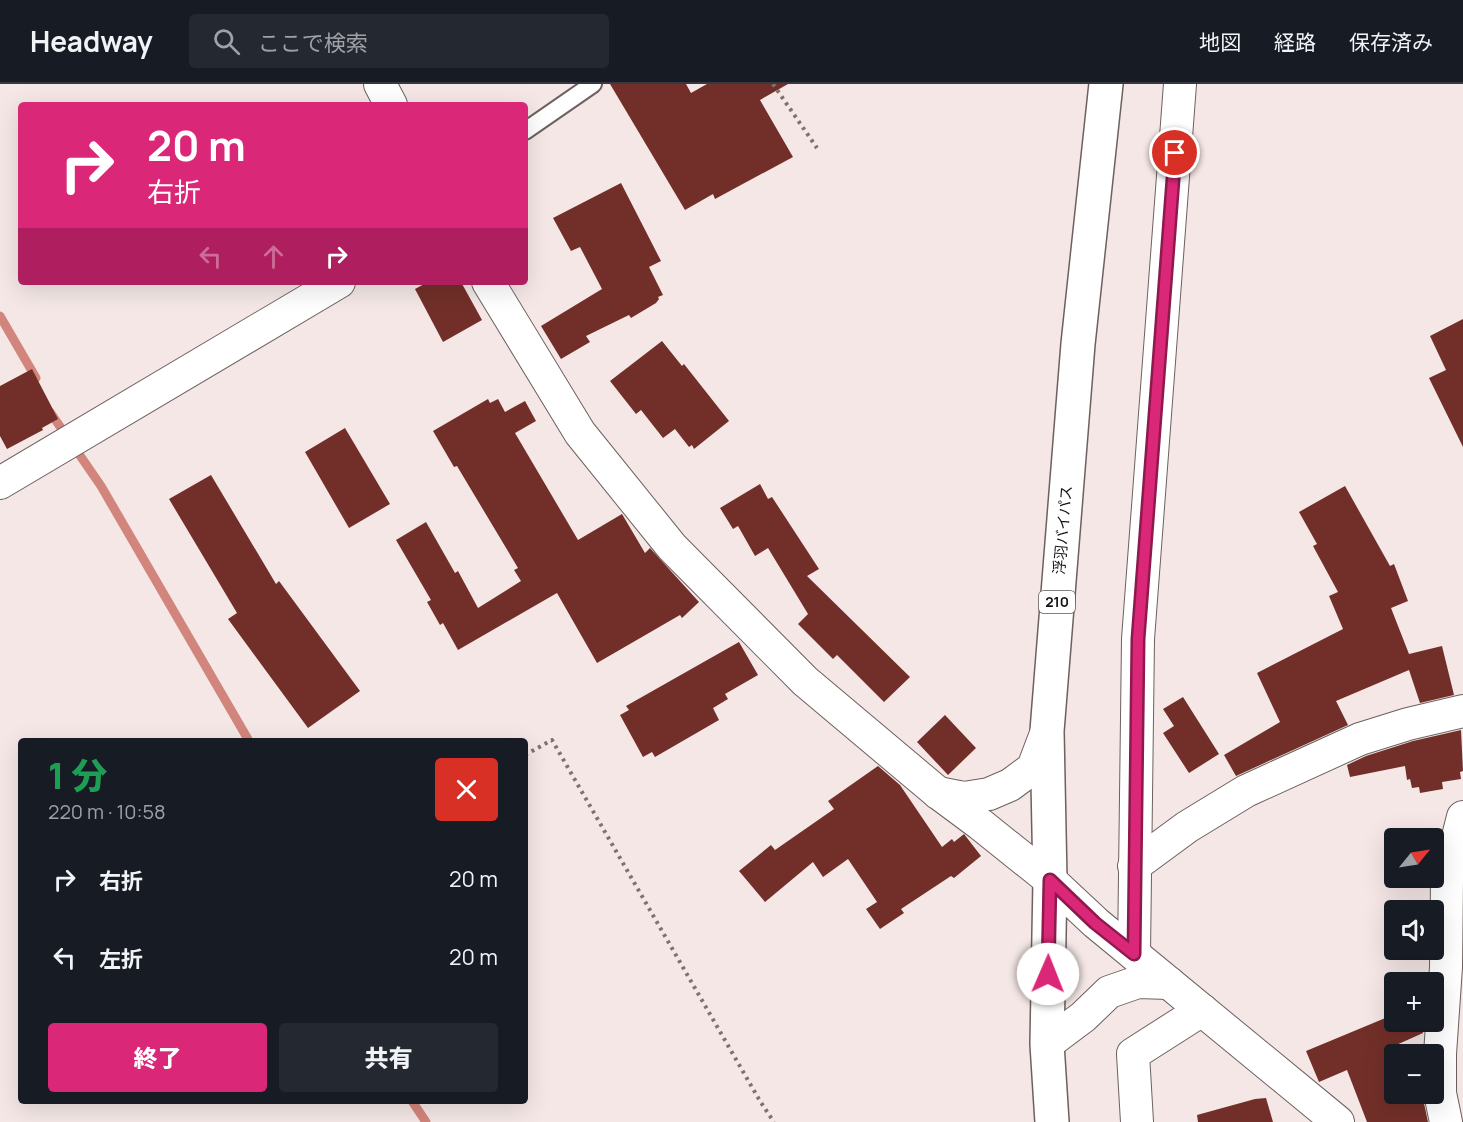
<!DOCTYPE html>
<html lang="ja">
<meta charset="utf-8">
<style>
:root{--surface:#171b24;--page:#242831;--text:#f1f3f6;--muted:#9ea1a6;--line:#363941;--accent:#db2777}
body{margin:0;font-family:Manrope,"Noto Sans JP",sans-serif;background:var(--page);color:var(--text);height:100vh;display:flex;flex-direction:column;font-size:22px;white-space:nowrap}
*{box-sizing:border-box;margin:0}
p{font-size:20px;color:var(--muted)}
.icon{flex:none;width:33px;height:33px;fill:none;stroke:currentColor;stroke-width:2;stroke-linecap:round;stroke-linejoin:round}
.map{position:relative;flex:1;overflow:hidden}
.panel{position:absolute;left:18px;top:654px;width:510px;height:366px;display:flex;flex-direction:column;background:var(--surface);border-radius:6px;box-shadow:0 6px 24px #0002}
.panel>*{flex:none}
.banner{position:absolute;left:18px;top:18px;width:510px;height:183px;border-radius:6px;box-shadow:0 6px 24px #0002;background:#db2777;color:#fff;overflow:hidden}
.needle{width:39px;rotate:60deg}
.controls{position:absolute;left:1384px;top:744px;display:grid;gap:12px}
.controls a{display:grid;place-items:center;width:60px;height:60px;border-radius:6px;background:var(--surface);box-shadow:0 6px 24px #0002;font-size:30px}
.pin{position:absolute;display:grid;place-items:center;width:51px;height:51px;color:#fff;margin:-26px;border:3px solid #fff;border-radius:50%;box-shadow:0 2px 6px #0007}
.me{position:absolute;width:66px;margin:-33px;rotate:1deg;stroke-linejoin:round;filter:drop-shadow(0 0 4px #0008)}
.turn{display:flex;align-items:center;gap:21px;height:126px;padding:0 30px;font-size:27px}
.turn .icon{width:78px;height:78px;stroke-width:2.5}
.turn b{display:block;font-size:42px;line-height:51px}
.lanes{display:flex;align-items:center;height:57px;padding:0 30px;background:#0003;justify-content:center;gap:30px;direction:ltr}
.lanes .off{opacity:.35}
.round{display:grid;place-items:center;flex:none;width:63px;height:63px;border-radius:6px;background:var(--page)}
.summary{display:flex;align-items:center;justify-content:space-between;height:102px;padding:0 30px}
h1{font-size:36px;font-weight:800;line-height:45px;color:#1e9e55}
.action{display:flex;gap:12px;margin-top:auto;padding:12px 30px}
.action a{flex:1;height:69px;border-radius:6px;background:var(--accent);color:#fff;font-size:24px;font-weight:800;line-height:69px;text-align:center}
.action a+a{background:var(--page);color:var(--text)}
ul{padding:0;list-style:none}
li{display:flex;align-items:center;gap:18px;height:78px;padding:0 30px}
li div{flex:1}
li b{display:block;font-size:22px}
li em{font-style:normal}
header{display:flex;align-items:center;gap:36px;box-sizing:border-box;height:84px;padding:0 30px;background:var(--surface);border-bottom:2px solid var(--line)}
header strong{font-size:28px}
nav{display:flex;gap:33px;margin-inline-start:auto;font-size:21px}
.search{width:420px;height:54px;background:var(--page);display:flex;align-items:center;gap:15px;box-sizing:border-box;padding:0 21px;border-radius:6px;color:var(--muted);font-size:22px}
.map>svg:first-child{display:block}
.lines{fill:none;stroke-linecap:round;stroke-linejoin:round}
.stream{stroke:#d2857c;stroke-width:9}
.building{fill:#722f29}
.service-casing{stroke:#6c615f;stroke-width:20}
.minor-casing{stroke:#6c615f;stroke-width:34}
.trunk-casing{stroke:#6c615f;stroke-width:36}
.path{stroke:#7b7372;stroke-width:4;stroke-dasharray:3 4.5;stroke-linecap:butt}
.service{stroke:#fff;stroke-width:16}
.minor{stroke:#fff;stroke-width:32}
.trunk{stroke:#fff;stroke-width:33}
.route-casing{stroke:#8e194d;stroke-width:15}
.route{stroke:#db2777;stroke-width:10}
.labels{text-anchor:middle;stroke-width:6;stroke-linejoin:round;paint-order:stroke}
.shield{fill:#fff;stroke:#5c5958;stroke-width:1.5}
.shield-label{font-size:14px;font-weight:bold;fill:#161211}
.street-label{font-size:15px;fill:#161211;stroke:#fff}
</style>
<header>
<strong>Headway</strong>
<div class="search"><svg class="icon" aria-label="search" viewBox="0 0 24 24"><circle cx="10" cy="10" r="6"/><path d="M15 15l6 6"/></svg>ここで検索</div>
<nav><a>地図</a><a>経路</a><a>保存済み</a></nav>
</header>
<div class="map">
<svg width="1463" height="1038" viewBox="0 0 1463 1038">
<rect width="100%" height="100%" fill="#f4e7e5"/>
<g class="lines">
<g class="stream">
<polyline points="0,232 36,294"/>
<polyline points="50,328 101,402 249,657"/>
<polyline points="412,1017 426,1038"/>
</g>
</g>
<g class="building">
<polygon points="610,0 686,0 691,9 707,0 788,0 760,16 793,73 715,115 713,110 685,126"/>
<polygon points="621,99 661,177 649,183 663,211 658,213 659,215 656,219 631,234 629,231 586,252 590,258 561,275 541,242 602,205 580,163 571,167 553,134"/>
<polygon points="428,198 461,198 482,236 443,258 415,205"/>
<polygon points="1463,235 1463,363 1429,294 1446,286 1430,252"/>
<polygon points="662,257 682,282 684,280 729,337 694,365 692,361 689,363 675,345 663,354 641,326 636,330 610,297"/>
<polygon points="32,285 58,335 42,344 43,346 7,365 0,352 0,302"/>
<polygon points="488,315 490,319 498,315 505,328 525,317 536,337 515,349 578,456 622,430 645,469 650,464 699,518 682,534 680,531 597,579 557,509 458,566 443,539 440,541 427,518 431,516 396,456 426,438 455,489 458,487 478,524 521,497 514,486 518,484 457,382 454,383 433,347"/>
<polygon points="345,344 390,420 349,444 305,368"/>
<polygon points="211,391 276,500 279,497 360,607 308,644 228,535 237,529 169,415"/>
<polygon points="760,400 768,415 772,413 819,485 807,492 910,593 884,618 837,571 833,575 798,540 808,530 768,464 755,472 738,442 733,445 720,424"/>
<polygon points="1345,402 1390,482 1394,480 1408,517 1391,524 1409,570 1442,562 1454,611 1420,619 1409,586 1336,617 1348,641 1236,692 1224,671 1280,638 1257,589 1343,545 1329,512 1338,508 1313,462 1317,460 1299,428"/>
<polygon points="739,558 758,591 725,610 728,615 713,624 719,636 655,673 652,668 643,673 620,631 629,626 626,622"/>
<polygon points="1183,613 1219,670 1189,689 1163,649 1174,642 1163,625"/>
<polygon points="945,631 976,664 948,691 917,658"/>
<polygon points="1461,646 1463,687 1460,688 1461,695 1442,698 1443,705 1420,709 1419,703 1412,704 1410,695 1407,696 1405,682 1350,693 1347,681 1366,672 1413,657"/>
<polygon points="878,682 900,701 942,763 952,755 954,758 964,750 981,772 954,794 951,792 901,825 904,829 880,845 866,825 877,818 848,775 823,793 813,778 765,818 739,787 771,761 775,766 834,725 828,717"/>
<polygon points="1395,930 1395,938 1424,938 1423,949 1385,966 1395,995 1395,1010 1422,1010 1428,1038 1367,1038 1347,986 1319,998 1306,967"/>
<polygon points="1266,1014 1273,1038 1198,1038 1197,1031 1255,1015"/>
</g>
<g class="lines">
<defs>
<polyline id="service" points="525,47 593,0"/>
<g id="minor">
<polyline points="380,0 391,21"/>
<polyline points="488,198 580,349 672,463 805,597 937,708 980,740 1050,796 1096,839 1338,1038"/>
<polyline points="0,399 339,198"/>
<polyline points="938,709 964,714 989,710 1010,701 1033,684 1047,647"/>
<polyline points="1134,782 1187,743 1246,707 1360,655 1408,640 1463,627"/>
<polyline points="1134,870 1138,555 1180,0"/>
<polyline points="1047,960 1083,933 1109,908 1138,898 1169,899"/>
<polyline points="1137,1038 1133,970 1202,926"/>
<polyline points="1446,1038 1440,1009 1440,970 1446,883 1447,796 1463,733"/>
</g>
<polyline id="trunk" points="1052,1038 1047,960 1050,796 1047,647 1078,260 1106,0"/>
</defs>
<use href="#service" class="service-casing"/>
<use href="#minor" class="minor-casing"/>
<use href="#trunk" class="trunk-casing"/>
<g class="path">
<polyline points="773,0 817,64"/>
<polyline points="525,671 552,656 760,1017 774,1038"/>
</g>
<use href="#service" class="service"/>
<use href="#minor" class="minor"/>
<use href="#trunk" class="trunk"/>
</g>
<g class="lines">
<defs>
<polyline id="route" points="1048,890 1050,796 1095,839 1134,870 1138,555 1175,69"/>
</defs>
<use href="#route" class="route-casing"/>
<use href="#route" class="route"/>
</g>
<g class="labels">
<rect class="shield" x="1039" y="507" width="36" height="22" rx="4.5"/>
<g class="shield-label">
<text x="1057" y="523">210</text>
</g>
<g class="street-label">
<text transform="translate(1063 446) rotate(-85)" y="5">浮羽バイパス</text>
</g>
</g>
</svg>
<div class="controls">
<a><svg class="needle" viewBox="-14 -14 28 28"><path d="M0-13l5 13h-10z" fill="#e53935"/><path d="M0 13l5-13h-10z" fill="#9ea1a6"/></svg></a>
<a><svg class="icon" aria-label="sound" viewBox="0 0 24 24"><path d="M4 9h4l5-4v14l-5-4H4zM17 9q2 3 0 6"/></svg></a>
<a>+</a>
<a>−</a>
</div>
<div class="pin" style="left:1175px;top:69px;background:#d93025"><svg class="icon" aria-label="arrive" viewBox="0 0 24 24"><path d="M6 21V4h12l-3 4 3 4H6"/></svg></div>
<svg class="me" style="left:1048px;top:890px" viewBox="-20 -20 40 40"><circle r="19" fill="#fff"/><path d="M0-13L10 11 0 6-10 11z" fill="#db2777"/></svg>
<div class="banner">
<div class="turn"><svg class="icon" aria-label="right" viewBox="0 0 24 24"><path d="M7 20v-9h11M14 6l5 5-5 5"/></svg><div><b>20 m</b>右折</div></div>
<div class="lanes"><svg class="icon off" aria-label="left" viewBox="0 0 24 24"><path d="M17 20v-9H6M10 6l-5 5 5 5"/></svg><svg class="icon off" aria-label="ahead" viewBox="0 0 24 24"><path d="M12 20V5M6 11l6-6 6 6"/></svg><svg class="icon" aria-label="right" viewBox="0 0 24 24"><path d="M7 20v-9h11M14 6l5 5-5 5"/></svg></div>
</div>
<section class="panel">
<div class="summary"><div><h1>1 分</h1><p>220 m · 10:58</p></div><a class="round" style="background:#d93025;color:#fff"><svg class="icon" aria-label="close" viewBox="0 0 24 24"><path d="M6 6l12 12M18 6L6 18"/></svg></a></div>
<ul>
<li><svg class="icon" aria-label="right" viewBox="0 0 24 24"><path d="M7 20v-9h11M14 6l5 5-5 5"/></svg><div><b>右折</b></div><em>20 m</em></li>
<li><svg class="icon" aria-label="left" viewBox="0 0 24 24"><path d="M17 20v-9H6M10 6l-5 5 5 5"/></svg><div><b>左折</b></div><em>20 m</em></li>
</ul>
<div class="action"><a>終了</a><a>共有</a></div>
</section>
</div>
